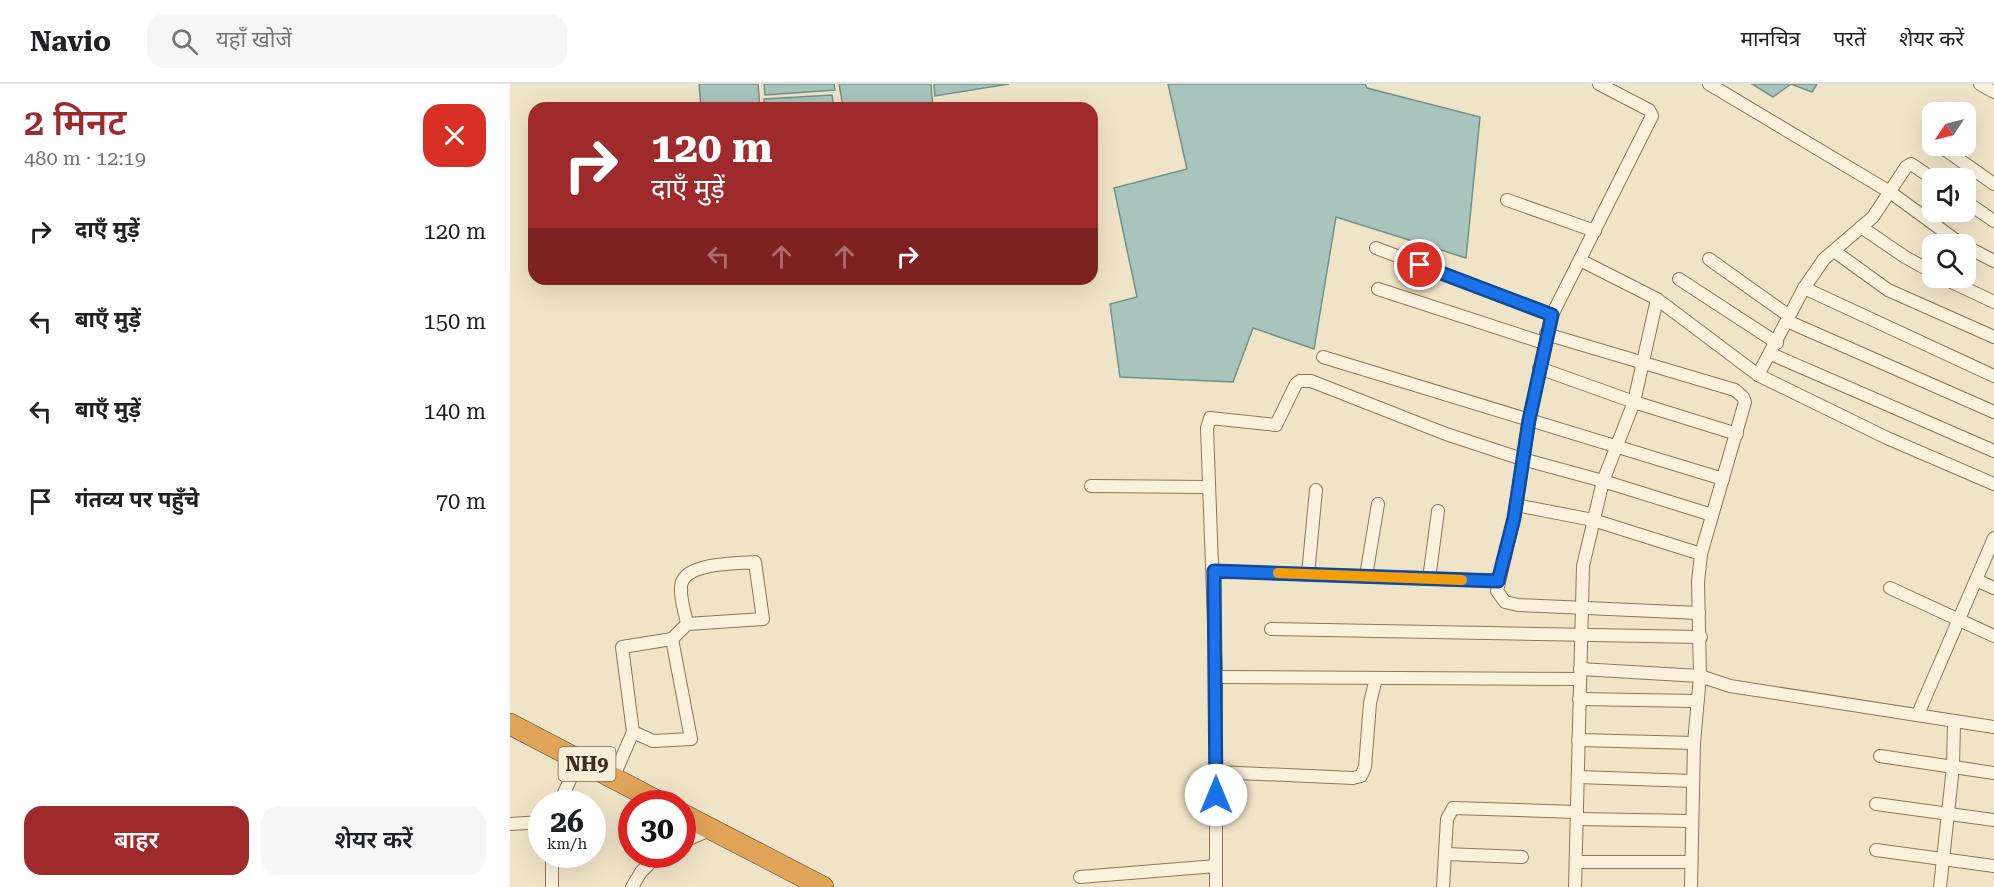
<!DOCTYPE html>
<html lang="hi">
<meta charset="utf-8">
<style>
:root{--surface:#fff;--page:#f6f6f6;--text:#202124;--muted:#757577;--line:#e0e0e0;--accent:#9e2a2b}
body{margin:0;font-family:"Roboto Serif","Noto Sans Devanagari",serif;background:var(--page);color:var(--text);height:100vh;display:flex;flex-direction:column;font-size:22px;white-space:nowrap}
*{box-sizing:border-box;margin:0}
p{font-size:20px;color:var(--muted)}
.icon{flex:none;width:33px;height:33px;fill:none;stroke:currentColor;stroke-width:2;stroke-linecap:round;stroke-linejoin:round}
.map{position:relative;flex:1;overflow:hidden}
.panel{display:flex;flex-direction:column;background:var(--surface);width:510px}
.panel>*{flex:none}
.banner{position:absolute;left:18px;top:18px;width:570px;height:183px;border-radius:18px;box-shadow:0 6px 24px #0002;background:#9e2a2b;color:#fff;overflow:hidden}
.needle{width:39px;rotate:235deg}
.fabs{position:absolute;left:1412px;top:18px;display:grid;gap:12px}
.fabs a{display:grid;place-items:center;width:54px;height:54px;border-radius:12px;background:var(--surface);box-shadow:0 6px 24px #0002;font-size:30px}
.speed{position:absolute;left:18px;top:706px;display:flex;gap:12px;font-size:30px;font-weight:700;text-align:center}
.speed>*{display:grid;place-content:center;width:78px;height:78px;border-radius:50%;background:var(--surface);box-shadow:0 6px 24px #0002;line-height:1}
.speed small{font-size:15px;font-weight:400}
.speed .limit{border:9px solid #d22;background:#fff;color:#111}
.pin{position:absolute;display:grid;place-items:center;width:51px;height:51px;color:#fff;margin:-26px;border:3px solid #fff;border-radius:50%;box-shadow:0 2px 6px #0007}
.me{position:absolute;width:66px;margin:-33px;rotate:0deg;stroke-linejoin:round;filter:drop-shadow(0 0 4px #0008)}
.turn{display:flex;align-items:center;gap:21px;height:126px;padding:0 24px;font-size:27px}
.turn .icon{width:78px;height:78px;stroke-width:2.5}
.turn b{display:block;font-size:42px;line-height:51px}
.lanes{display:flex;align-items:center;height:57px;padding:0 24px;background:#0003;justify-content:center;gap:30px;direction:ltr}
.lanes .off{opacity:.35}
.round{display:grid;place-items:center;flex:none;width:63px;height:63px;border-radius:18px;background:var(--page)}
.overview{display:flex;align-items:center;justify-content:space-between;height:102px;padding:0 24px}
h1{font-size:36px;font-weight:600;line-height:45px;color:var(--accent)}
.action{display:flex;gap:12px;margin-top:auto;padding:12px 24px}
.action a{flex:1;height:69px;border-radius:18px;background:var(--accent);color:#fff;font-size:24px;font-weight:600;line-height:69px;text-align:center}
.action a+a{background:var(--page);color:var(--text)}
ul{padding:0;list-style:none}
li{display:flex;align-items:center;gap:18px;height:90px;padding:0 24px}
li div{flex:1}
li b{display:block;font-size:22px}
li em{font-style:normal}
header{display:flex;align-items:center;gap:36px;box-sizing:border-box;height:84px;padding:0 30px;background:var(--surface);border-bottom:2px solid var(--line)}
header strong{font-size:28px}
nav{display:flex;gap:33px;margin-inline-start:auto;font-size:21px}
.search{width:420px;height:54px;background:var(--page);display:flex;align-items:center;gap:15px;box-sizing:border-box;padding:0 21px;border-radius:18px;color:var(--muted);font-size:22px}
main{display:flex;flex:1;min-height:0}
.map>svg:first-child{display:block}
.water{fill:#a9c4bc;stroke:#6f938a;stroke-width:1.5}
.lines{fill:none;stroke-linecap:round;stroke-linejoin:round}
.street-casing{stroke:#8d765c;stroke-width:14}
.highway-casing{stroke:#5b4430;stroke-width:22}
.street{stroke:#faf1dc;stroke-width:12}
.highway{stroke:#e0a458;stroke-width:21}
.route-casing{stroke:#114b97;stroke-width:15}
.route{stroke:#1a73e8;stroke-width:10}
.slow{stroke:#f59e0b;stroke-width:10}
.labels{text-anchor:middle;stroke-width:4.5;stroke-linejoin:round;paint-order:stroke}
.shield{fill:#f7eed8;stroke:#756857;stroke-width:1.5}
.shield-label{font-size:20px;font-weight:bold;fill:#3d2e20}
</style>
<header>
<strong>Navio</strong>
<div class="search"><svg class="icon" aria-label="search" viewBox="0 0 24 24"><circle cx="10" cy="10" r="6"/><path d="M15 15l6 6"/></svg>यहाँ खोजें</div>
<nav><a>मानचित्र</a><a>परतें</a><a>शेयर करें</a></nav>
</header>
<main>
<section class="panel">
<div class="overview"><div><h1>2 मिनट</h1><p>480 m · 12:19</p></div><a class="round" style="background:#d93025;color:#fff"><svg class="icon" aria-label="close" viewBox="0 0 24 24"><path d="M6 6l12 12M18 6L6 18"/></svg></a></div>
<ul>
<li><svg class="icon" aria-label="right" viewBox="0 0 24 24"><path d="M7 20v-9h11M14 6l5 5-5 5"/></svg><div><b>दाएँ मुड़ें</b></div><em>120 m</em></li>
<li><svg class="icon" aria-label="left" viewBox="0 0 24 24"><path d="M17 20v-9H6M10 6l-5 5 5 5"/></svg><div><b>बाएँ मुड़ें</b></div><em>150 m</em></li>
<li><svg class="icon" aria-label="left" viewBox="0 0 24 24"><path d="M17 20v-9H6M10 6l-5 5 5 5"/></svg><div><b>बाएँ मुड़ें</b></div><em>140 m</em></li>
<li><svg class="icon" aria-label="arrive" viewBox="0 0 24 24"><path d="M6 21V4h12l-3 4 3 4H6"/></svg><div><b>गंतव्य पर पहुँचे</b></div><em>70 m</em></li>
</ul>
<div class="action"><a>बाहर</a><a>शेयर करें</a></div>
</section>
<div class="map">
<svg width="1484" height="803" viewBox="0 0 1484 803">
<rect width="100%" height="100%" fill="#f0e4c8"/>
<g class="water">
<polygon points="248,0 250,24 191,24 189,0"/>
<polygon points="254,0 324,0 325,6 255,11"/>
<polygon points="329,0 421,0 423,24 333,23"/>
<polygon points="424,0 499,0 425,12"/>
<polygon points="658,0 855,0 857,4 970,33 956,174 826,133 804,265 743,244 723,298 610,293 600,220 627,213 604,104 677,85"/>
<polygon points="1242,0 1307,0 1302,8 1281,0 1263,13"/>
<polygon points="322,11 324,24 255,24 254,15"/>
</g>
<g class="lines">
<defs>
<g id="street">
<polyline points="1089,0 1139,26 1142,32 1042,231 1019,336 1004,434 987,507 995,518 1008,521 1189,529"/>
<polyline points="1199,0 1380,108 1451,160"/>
<polyline points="1470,0 1484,8"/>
<polyline points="1420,54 1422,55"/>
<polyline points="1430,62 1484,100"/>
<polyline points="997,116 1085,147"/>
<polyline points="1455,117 1484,137"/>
<polyline points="1351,143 1395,173 1422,188"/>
<polyline points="1455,162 1484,177"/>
<polyline points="866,164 1042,231"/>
<polyline points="1324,167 1378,206 1484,253"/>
<polyline points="1199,175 1279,232"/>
<polyline points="1070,176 1147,215 1248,291 1377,354 1484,400"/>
<polyline points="1433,194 1484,218"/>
<polyline points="1169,195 1267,259"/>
<polyline points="1294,204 1484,292"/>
<polyline points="868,205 1034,259"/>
<polyline points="1277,237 1484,328"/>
<polyline points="1036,250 1225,306 1233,313 1235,318 1191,470 1188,498 1190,592 1184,659 1181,803"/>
<polyline points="1261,270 1484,367"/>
<polyline points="813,273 1213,395"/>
<polyline points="1029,284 1124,318 1227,350"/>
<polyline points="1248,291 1294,204 1314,175 1363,133 1396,83 1401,80 1422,94"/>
<polyline points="581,402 699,403"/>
<polyline points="1006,421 1083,436 1191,470"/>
<polyline points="704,487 988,497"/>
<polyline points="798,490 806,406"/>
<polyline points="856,492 868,420"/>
<polyline points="919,495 928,427"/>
<polyline points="1466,496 1484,504"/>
<polyline points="1380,504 1484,552"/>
<polyline points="761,545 1191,553"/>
<path d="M162,555L177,540L253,535L245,478C226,480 172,478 171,503C170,515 175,528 177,540"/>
<polyline points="1070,585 1190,592 1220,602 1484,643"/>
<polyline points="706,593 1070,595"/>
<polyline points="1069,615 1186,617"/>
<polyline points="1408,630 1484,454"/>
<polyline points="1068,656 1184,659"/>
<polyline points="1370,672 1484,689"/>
<polyline points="706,688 843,694 851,692 855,683 860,619 866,594"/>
<polyline points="1068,693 1183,697"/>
<polyline points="103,694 123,648 112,563 162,555 181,655 143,657 123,648"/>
<polyline points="49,720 69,676"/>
<polyline points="1366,720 1484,736"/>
<polyline points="1067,735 1182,737"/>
<polyline points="0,740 32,738"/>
<polyline points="172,758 202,745"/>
<polyline points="1366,766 1484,782"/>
<polyline points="935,770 1012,773"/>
<polyline points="1066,778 1181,778"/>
<polyline points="570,793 706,782"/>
<polyline points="42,803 42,771"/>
<polyline points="122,803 131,788 148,771"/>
<polyline points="706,803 706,593 697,344 700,334 766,341 786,300 790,297 801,297 936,350 1012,375 1093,397 1202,431"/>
<polyline points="933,803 937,735 943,724 1067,728"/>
<polyline points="1065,803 1073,482 1093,397 1124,318 1147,215"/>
<polyline points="1430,803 1443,683 1444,638"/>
</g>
<g id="highway">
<polyline points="0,640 153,720"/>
<polyline points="172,730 313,803"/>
</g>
</defs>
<use href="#street" class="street-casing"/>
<use href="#highway" class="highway-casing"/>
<use href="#street" class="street"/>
<use href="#highway" class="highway"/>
</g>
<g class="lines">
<defs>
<polyline id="route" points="706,711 704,487 988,497 1004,434 1019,336 1042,231 910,181"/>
</defs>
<use href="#route" class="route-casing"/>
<use href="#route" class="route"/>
<polyline class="slow" points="768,489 952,496"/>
</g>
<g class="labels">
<rect class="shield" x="48.5" y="663" width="57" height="34" rx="4.5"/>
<g class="shield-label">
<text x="77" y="687">NH9</text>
</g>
</g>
</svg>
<div class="fabs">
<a><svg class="needle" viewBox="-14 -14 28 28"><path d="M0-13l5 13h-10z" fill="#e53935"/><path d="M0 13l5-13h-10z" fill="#757577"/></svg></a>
<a><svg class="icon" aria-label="sound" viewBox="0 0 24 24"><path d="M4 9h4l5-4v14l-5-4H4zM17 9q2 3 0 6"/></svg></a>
<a><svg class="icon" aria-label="search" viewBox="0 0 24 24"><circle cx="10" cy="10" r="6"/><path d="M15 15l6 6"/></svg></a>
</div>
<div class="speed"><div>26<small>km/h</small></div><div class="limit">30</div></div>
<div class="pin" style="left:910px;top:181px;background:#d93025"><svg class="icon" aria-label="arrive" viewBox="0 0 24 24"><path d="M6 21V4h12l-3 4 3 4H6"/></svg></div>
<svg class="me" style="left:706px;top:711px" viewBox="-20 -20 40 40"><circle r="19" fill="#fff"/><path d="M0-13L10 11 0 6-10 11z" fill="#1a73e8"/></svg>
<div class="banner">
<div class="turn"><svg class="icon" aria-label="right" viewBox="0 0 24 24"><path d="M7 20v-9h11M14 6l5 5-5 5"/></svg><div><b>120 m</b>दाएँ मुड़ें</div></div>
<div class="lanes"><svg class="icon off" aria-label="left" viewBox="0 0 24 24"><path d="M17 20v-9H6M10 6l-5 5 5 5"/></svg><svg class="icon off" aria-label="ahead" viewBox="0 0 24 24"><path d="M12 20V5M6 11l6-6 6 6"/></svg><svg class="icon off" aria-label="ahead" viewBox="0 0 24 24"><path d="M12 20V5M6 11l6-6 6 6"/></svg><svg class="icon" aria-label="right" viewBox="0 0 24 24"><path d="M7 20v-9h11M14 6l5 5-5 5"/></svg></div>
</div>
</div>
</main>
